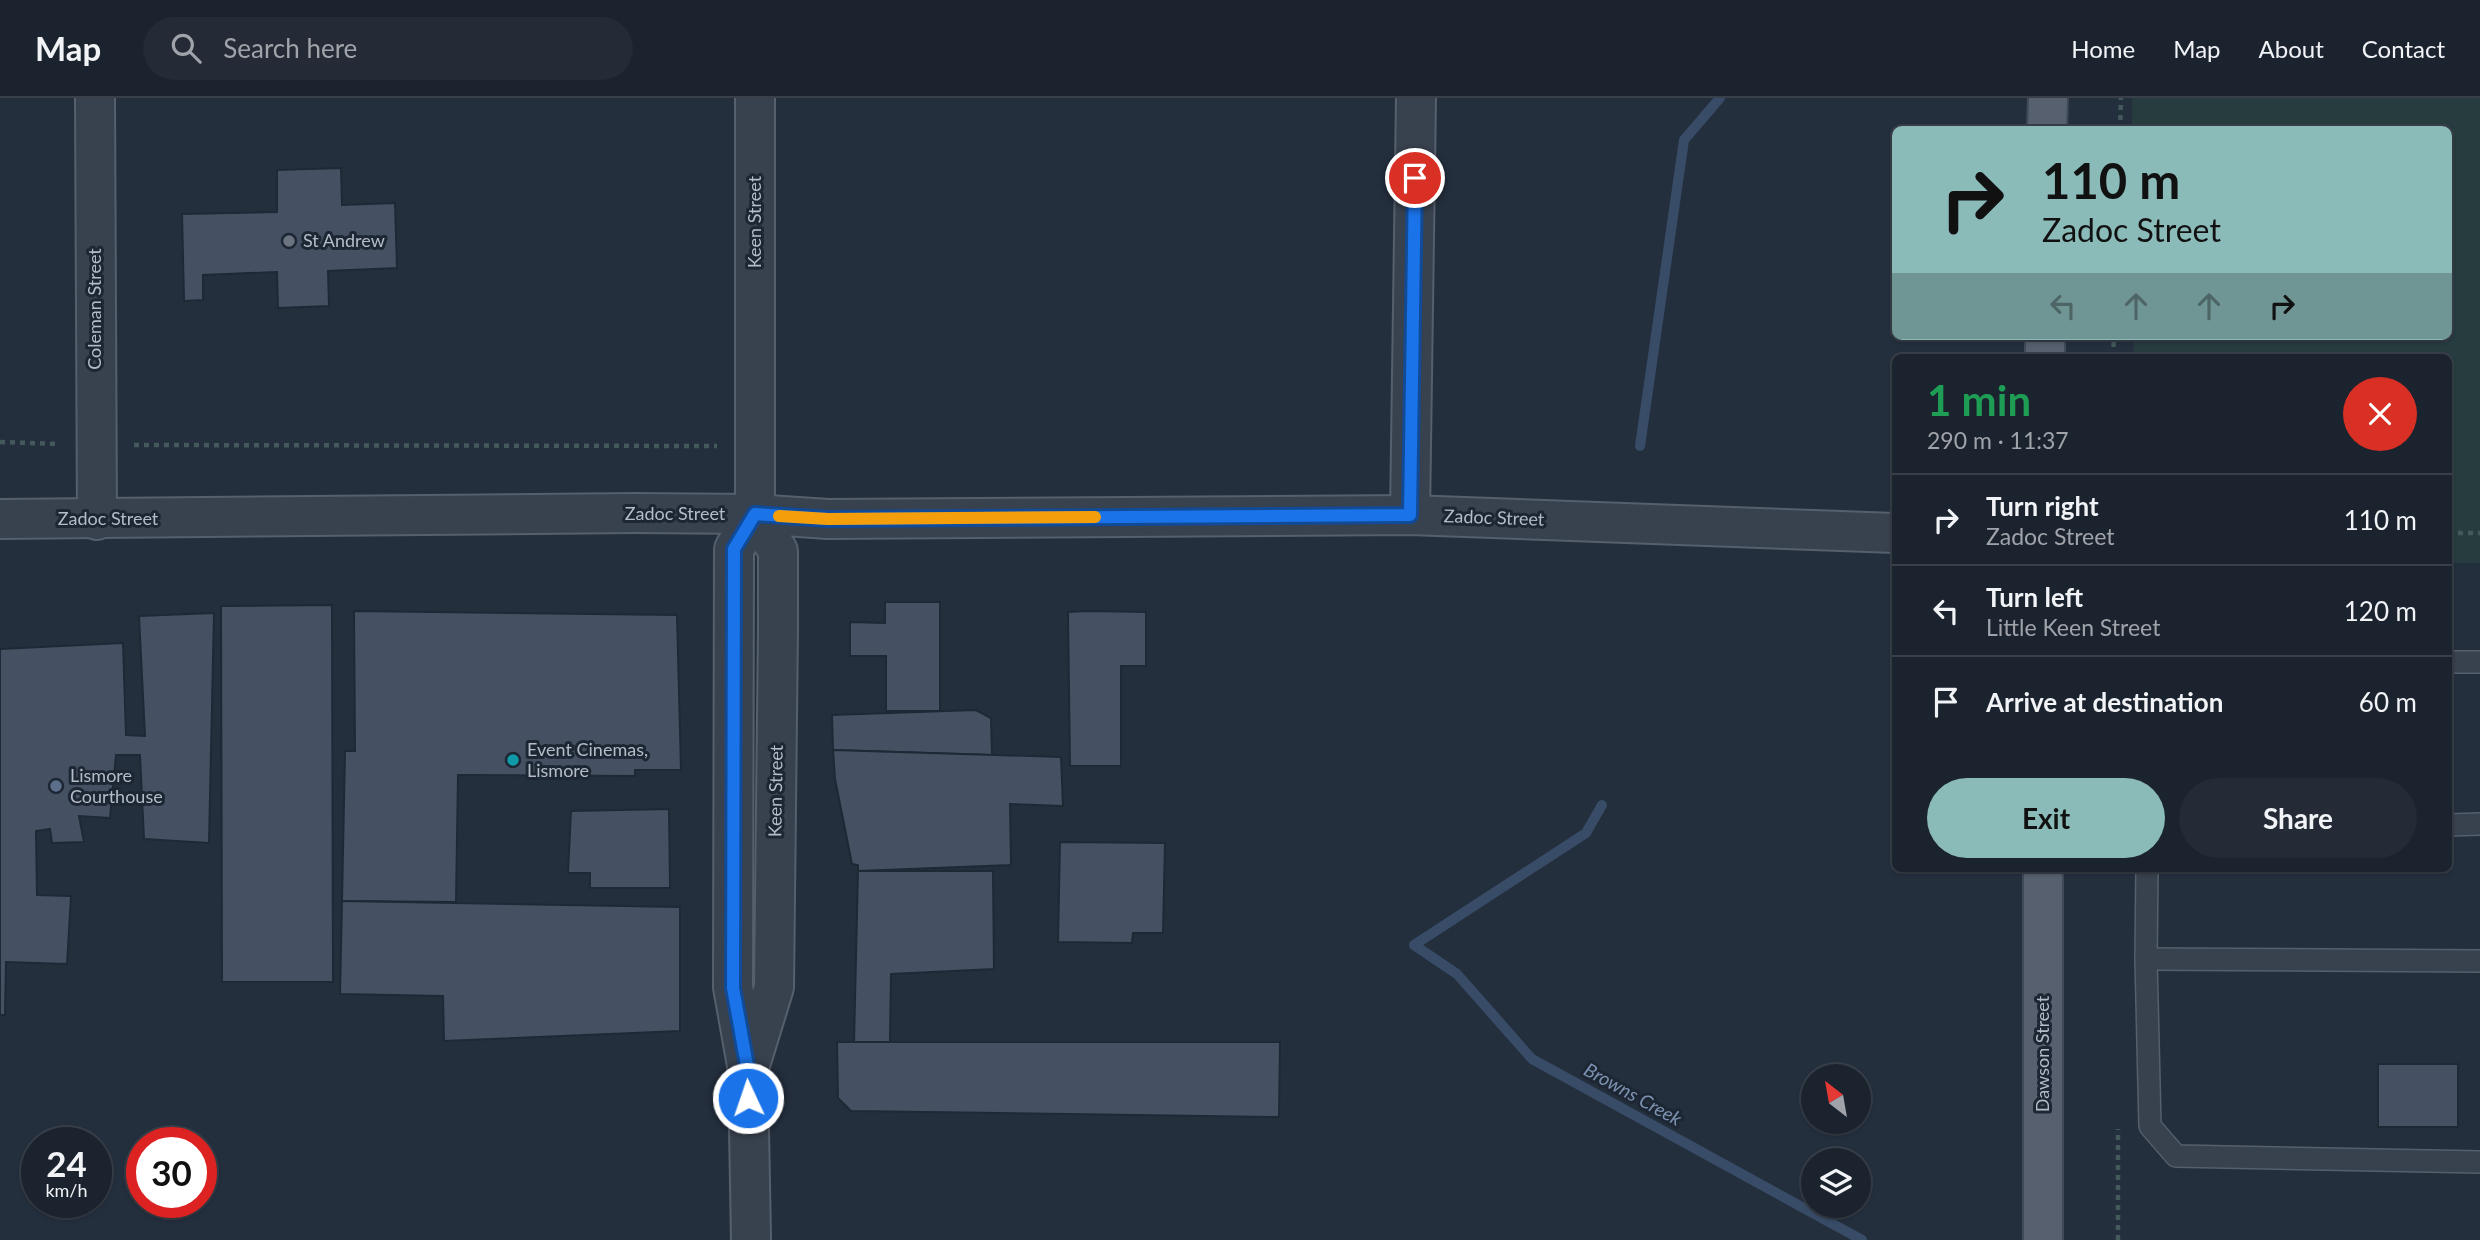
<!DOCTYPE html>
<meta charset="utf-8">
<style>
:root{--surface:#1b232e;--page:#242b36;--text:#f1f3f6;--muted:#a0a4aa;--line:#39404a;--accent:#8bbbb9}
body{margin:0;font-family:Lato,sans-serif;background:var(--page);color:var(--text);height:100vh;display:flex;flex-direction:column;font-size:26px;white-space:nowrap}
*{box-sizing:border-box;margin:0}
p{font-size:23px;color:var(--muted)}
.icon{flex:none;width:38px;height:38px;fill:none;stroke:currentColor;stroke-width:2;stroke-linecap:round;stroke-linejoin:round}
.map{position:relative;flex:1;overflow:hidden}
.panel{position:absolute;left:1892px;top:256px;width:560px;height:518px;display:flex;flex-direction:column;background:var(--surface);border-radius:10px;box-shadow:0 2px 5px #0004,0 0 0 2px var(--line)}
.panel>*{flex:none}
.banner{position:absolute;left:1892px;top:28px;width:560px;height:214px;border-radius:10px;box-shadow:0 2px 5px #0004,0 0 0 2px var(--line);background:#8bbbb9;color:#111;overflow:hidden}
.needle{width:46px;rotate:329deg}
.buttons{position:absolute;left:1801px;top:966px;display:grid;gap:14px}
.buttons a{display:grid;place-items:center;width:70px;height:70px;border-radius:50%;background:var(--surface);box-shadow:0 2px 5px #0004,0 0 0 2px var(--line);font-size:35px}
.speed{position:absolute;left:21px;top:1029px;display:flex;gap:14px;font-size:35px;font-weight:700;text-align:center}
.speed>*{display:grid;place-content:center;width:91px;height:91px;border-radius:50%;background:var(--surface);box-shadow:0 2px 5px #0004,0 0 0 2px var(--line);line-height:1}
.speed small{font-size:18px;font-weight:400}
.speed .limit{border:10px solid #d22;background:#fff;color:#111}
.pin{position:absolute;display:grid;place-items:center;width:60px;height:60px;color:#fff;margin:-30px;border:4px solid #fff;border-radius:50%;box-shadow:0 2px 7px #0007}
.me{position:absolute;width:77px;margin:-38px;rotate:357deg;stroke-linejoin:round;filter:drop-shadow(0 0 5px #0008)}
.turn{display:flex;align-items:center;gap:24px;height:147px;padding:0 35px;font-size:32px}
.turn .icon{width:91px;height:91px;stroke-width:2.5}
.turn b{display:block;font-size:49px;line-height:60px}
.lanes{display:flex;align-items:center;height:66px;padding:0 35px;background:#0003;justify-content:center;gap:35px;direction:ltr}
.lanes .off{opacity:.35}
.round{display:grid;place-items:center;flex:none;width:74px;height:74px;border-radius:37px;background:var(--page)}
.overview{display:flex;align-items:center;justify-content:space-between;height:119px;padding:0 35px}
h1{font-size:42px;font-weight:700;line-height:52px;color:#1e9e55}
.cta{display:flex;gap:14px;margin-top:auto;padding:14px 35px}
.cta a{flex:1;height:80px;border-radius:42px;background:var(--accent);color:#111;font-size:28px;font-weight:700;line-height:80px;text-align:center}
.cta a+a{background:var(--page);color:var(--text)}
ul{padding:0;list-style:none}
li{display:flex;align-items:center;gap:21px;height:91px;padding:0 35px;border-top:2px solid var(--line)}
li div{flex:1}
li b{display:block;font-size:26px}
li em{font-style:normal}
header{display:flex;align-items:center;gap:42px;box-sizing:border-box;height:98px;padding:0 35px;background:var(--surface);border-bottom:2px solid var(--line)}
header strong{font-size:33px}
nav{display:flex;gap:38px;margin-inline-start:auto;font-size:24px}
.search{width:490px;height:63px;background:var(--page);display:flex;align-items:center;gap:18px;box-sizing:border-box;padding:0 24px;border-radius:38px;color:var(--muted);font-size:26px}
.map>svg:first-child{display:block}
.green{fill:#263c3f}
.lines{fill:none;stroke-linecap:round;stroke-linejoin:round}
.stream{stroke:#394c67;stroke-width:10}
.building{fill:#455162;stroke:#1f2835;stroke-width:2}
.service-casing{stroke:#565f6c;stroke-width:24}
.minor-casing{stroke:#565f6c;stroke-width:42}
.primary-casing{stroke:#414a57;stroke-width:42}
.path{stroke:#44595c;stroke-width:4.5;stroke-dasharray:5 5;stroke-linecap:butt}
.service{stroke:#38414e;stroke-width:21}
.minor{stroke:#38414e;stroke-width:38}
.primary{stroke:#56606e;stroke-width:38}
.route-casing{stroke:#114b97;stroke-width:18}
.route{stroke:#1a73e8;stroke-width:12}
.slow{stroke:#f59e0b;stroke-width:12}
.worship-dot{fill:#6b7280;stroke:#1d2633;stroke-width:2.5}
.culture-dot{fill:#0f9aa8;stroke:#1d2633;stroke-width:2.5}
.service-dot{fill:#5c6f8a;stroke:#1d2633;stroke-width:2.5}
.labels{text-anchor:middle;stroke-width:6;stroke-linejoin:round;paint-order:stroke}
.street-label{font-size:18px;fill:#b4bcc9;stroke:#1d2633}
.poi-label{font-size:18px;fill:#b4bcc9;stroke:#1d2633;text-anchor:start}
.water-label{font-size:19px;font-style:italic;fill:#7c92b1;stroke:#1d2633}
</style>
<header>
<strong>Map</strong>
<div class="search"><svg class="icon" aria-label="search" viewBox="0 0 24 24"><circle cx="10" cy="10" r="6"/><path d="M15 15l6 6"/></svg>Search here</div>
<nav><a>Home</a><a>Map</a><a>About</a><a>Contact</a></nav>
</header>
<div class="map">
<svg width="2480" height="1142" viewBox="0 0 2480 1142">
<rect width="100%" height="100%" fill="#242f3e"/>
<polygon class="green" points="2132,0 2480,0 2480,465 2448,465 2448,259 2134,259 2133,238 2448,238 2448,32 2132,31"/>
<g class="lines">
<g class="stream">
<polyline points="1640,348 1684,42 1720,0"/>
<polyline points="1602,707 1586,735 1414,847 1457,876 1532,961 1862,1142"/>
</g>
</g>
<g class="building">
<polygon points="341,70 342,107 395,105 397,170 328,173 329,208 278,210 277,174 203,177 203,202 184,203 182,116 277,114 277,72"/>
<polygon points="885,504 940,504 940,613 886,613 886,558 850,558 850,524 885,525"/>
<polygon points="332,507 333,884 222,884 221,508"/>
<polygon points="354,513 677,517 681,672 635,672 635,678 458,677 456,804 342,803 345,653 355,653"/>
<polygon points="1089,513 1146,514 1146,568 1121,568 1121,668 1070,668 1068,514"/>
<polygon points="214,515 209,745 144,741 140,657 116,657 110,720 79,718 84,744 52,745 50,731 36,733 37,797 71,798 67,866 6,864 5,917 0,917 0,551 123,545 126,637 145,638 139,518"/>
<polygon points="976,612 991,620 992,657 833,652 832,617"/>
<polygon points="833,652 1061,659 1063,708 1010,706 1011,767 858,773 858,767 852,766 835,681"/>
<polygon points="669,711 670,790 590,790 590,775 568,775 571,713"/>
<polygon points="1060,744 1165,745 1163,835 1133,835 1132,845 1058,844"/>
<polygon points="858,773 993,773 994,871 891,876 890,944 854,944"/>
<polygon points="342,803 680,809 680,933 444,943 443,898 340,896"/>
<polygon points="837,944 1280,944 1279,1019 851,1013 838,1000"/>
<rect x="2378" y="966" width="80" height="63"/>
</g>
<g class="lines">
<defs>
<g id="service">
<polyline points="2448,564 2480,564"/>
<polyline points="2448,727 2480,726"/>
<polyline points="2147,770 2146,861 2150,1028 2176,1058 2480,1064"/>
<polyline points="2146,861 2480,863"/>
</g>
<g id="minor">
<polyline points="95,0 97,422"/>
<polyline points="1410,417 1416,0"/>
<polyline points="0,421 635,415 755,416 828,421 1410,417 1895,435"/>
<polyline points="750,967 774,889 778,529 778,453 755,416"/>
<polyline points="751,1142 748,973 733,889 734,451 755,416 755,0"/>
</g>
<g id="primary">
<polyline points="2047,32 2048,0"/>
<polyline points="2045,259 2045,238"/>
<polyline points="2043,770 2043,1142"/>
</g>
</defs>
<use href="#service" class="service-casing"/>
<use href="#minor" class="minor-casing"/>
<use href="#primary" class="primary-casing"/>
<g class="path">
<polyline points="2120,32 2121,0"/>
<polyline points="2113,259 2114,238"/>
<polyline points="0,344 59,346"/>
<polyline points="134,347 717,348"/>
<polyline points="2448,435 2480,435"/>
<polyline points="2118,1142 2118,1031"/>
</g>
<use href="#service" class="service"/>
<use href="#minor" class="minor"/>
<use href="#primary" class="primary"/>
</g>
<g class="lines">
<defs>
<polyline id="route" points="748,1000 748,973 733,890 734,451 755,416 828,421 1410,417 1415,80"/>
</defs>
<use href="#route" class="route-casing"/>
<use href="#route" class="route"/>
<polyline class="slow" points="779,418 828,421 1095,419"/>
</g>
<circle class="worship-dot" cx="289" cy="143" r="7"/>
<circle class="culture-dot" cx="513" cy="662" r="7"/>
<circle class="service-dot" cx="56" cy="688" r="7"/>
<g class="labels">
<g class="street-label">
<text transform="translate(755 124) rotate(-90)" y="6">Keen Street</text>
<text transform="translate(95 211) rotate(-90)" y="6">Coleman Street</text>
<text x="675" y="422">Zadoc Street</text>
<text transform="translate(1494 420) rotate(2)" y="6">Zadoc Street</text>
<text x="108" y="427">Zadoc Street</text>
<text transform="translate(776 693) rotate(-89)" y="6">Keen Street</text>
<text transform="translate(2043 956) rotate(-90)" y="6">Dawson Street</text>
</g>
<g class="poi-label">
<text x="303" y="149">St Andrew</text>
<text x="527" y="658">Event Cinemas,<tspan x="527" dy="21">Lismore</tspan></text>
<text x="70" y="684">Lismore<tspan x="70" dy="21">Courthouse</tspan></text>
</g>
<g class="water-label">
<text transform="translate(1633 996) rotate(29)" y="7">Browns Creek</text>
</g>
</g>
</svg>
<div class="buttons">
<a><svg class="needle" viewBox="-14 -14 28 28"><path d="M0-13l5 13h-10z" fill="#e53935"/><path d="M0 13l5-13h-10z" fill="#a0a4aa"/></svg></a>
<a><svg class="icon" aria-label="layers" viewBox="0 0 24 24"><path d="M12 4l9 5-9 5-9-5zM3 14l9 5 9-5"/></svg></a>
</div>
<div class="speed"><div>24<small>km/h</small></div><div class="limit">30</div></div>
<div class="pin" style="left:1415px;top:80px;background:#d93025"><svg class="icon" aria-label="arrive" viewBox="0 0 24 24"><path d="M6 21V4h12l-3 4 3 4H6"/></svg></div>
<svg class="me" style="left:748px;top:1000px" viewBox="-20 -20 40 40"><circle r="17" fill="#1a73e8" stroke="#fff" stroke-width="3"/><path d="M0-11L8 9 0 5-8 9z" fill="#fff"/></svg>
<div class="banner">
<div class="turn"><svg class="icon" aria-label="right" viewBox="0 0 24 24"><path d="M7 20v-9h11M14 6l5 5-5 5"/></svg><div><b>110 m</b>Zadoc Street</div></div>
<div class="lanes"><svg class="icon off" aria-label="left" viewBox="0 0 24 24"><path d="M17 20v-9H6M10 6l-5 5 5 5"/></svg><svg class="icon off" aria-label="ahead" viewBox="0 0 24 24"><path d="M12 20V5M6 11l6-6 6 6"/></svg><svg class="icon off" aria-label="ahead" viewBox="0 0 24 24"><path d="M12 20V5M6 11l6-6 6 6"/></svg><svg class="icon" aria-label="right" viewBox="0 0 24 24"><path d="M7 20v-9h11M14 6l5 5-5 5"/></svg></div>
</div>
<section class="panel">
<div class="overview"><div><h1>1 min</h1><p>290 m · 11:37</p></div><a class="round" style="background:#d93025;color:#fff"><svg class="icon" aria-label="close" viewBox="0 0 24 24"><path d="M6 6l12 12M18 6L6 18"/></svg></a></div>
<ul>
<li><svg class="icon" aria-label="right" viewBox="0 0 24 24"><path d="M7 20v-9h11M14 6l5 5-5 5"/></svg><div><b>Turn right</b><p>Zadoc Street</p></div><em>110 m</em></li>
<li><svg class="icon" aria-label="left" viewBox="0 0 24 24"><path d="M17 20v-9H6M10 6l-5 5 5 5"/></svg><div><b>Turn left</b><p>Little Keen Street</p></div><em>120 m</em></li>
<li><svg class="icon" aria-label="arrive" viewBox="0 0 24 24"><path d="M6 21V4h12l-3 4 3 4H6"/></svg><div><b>Arrive at destination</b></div><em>60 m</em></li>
</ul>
<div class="cta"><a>Exit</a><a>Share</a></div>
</section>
</div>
